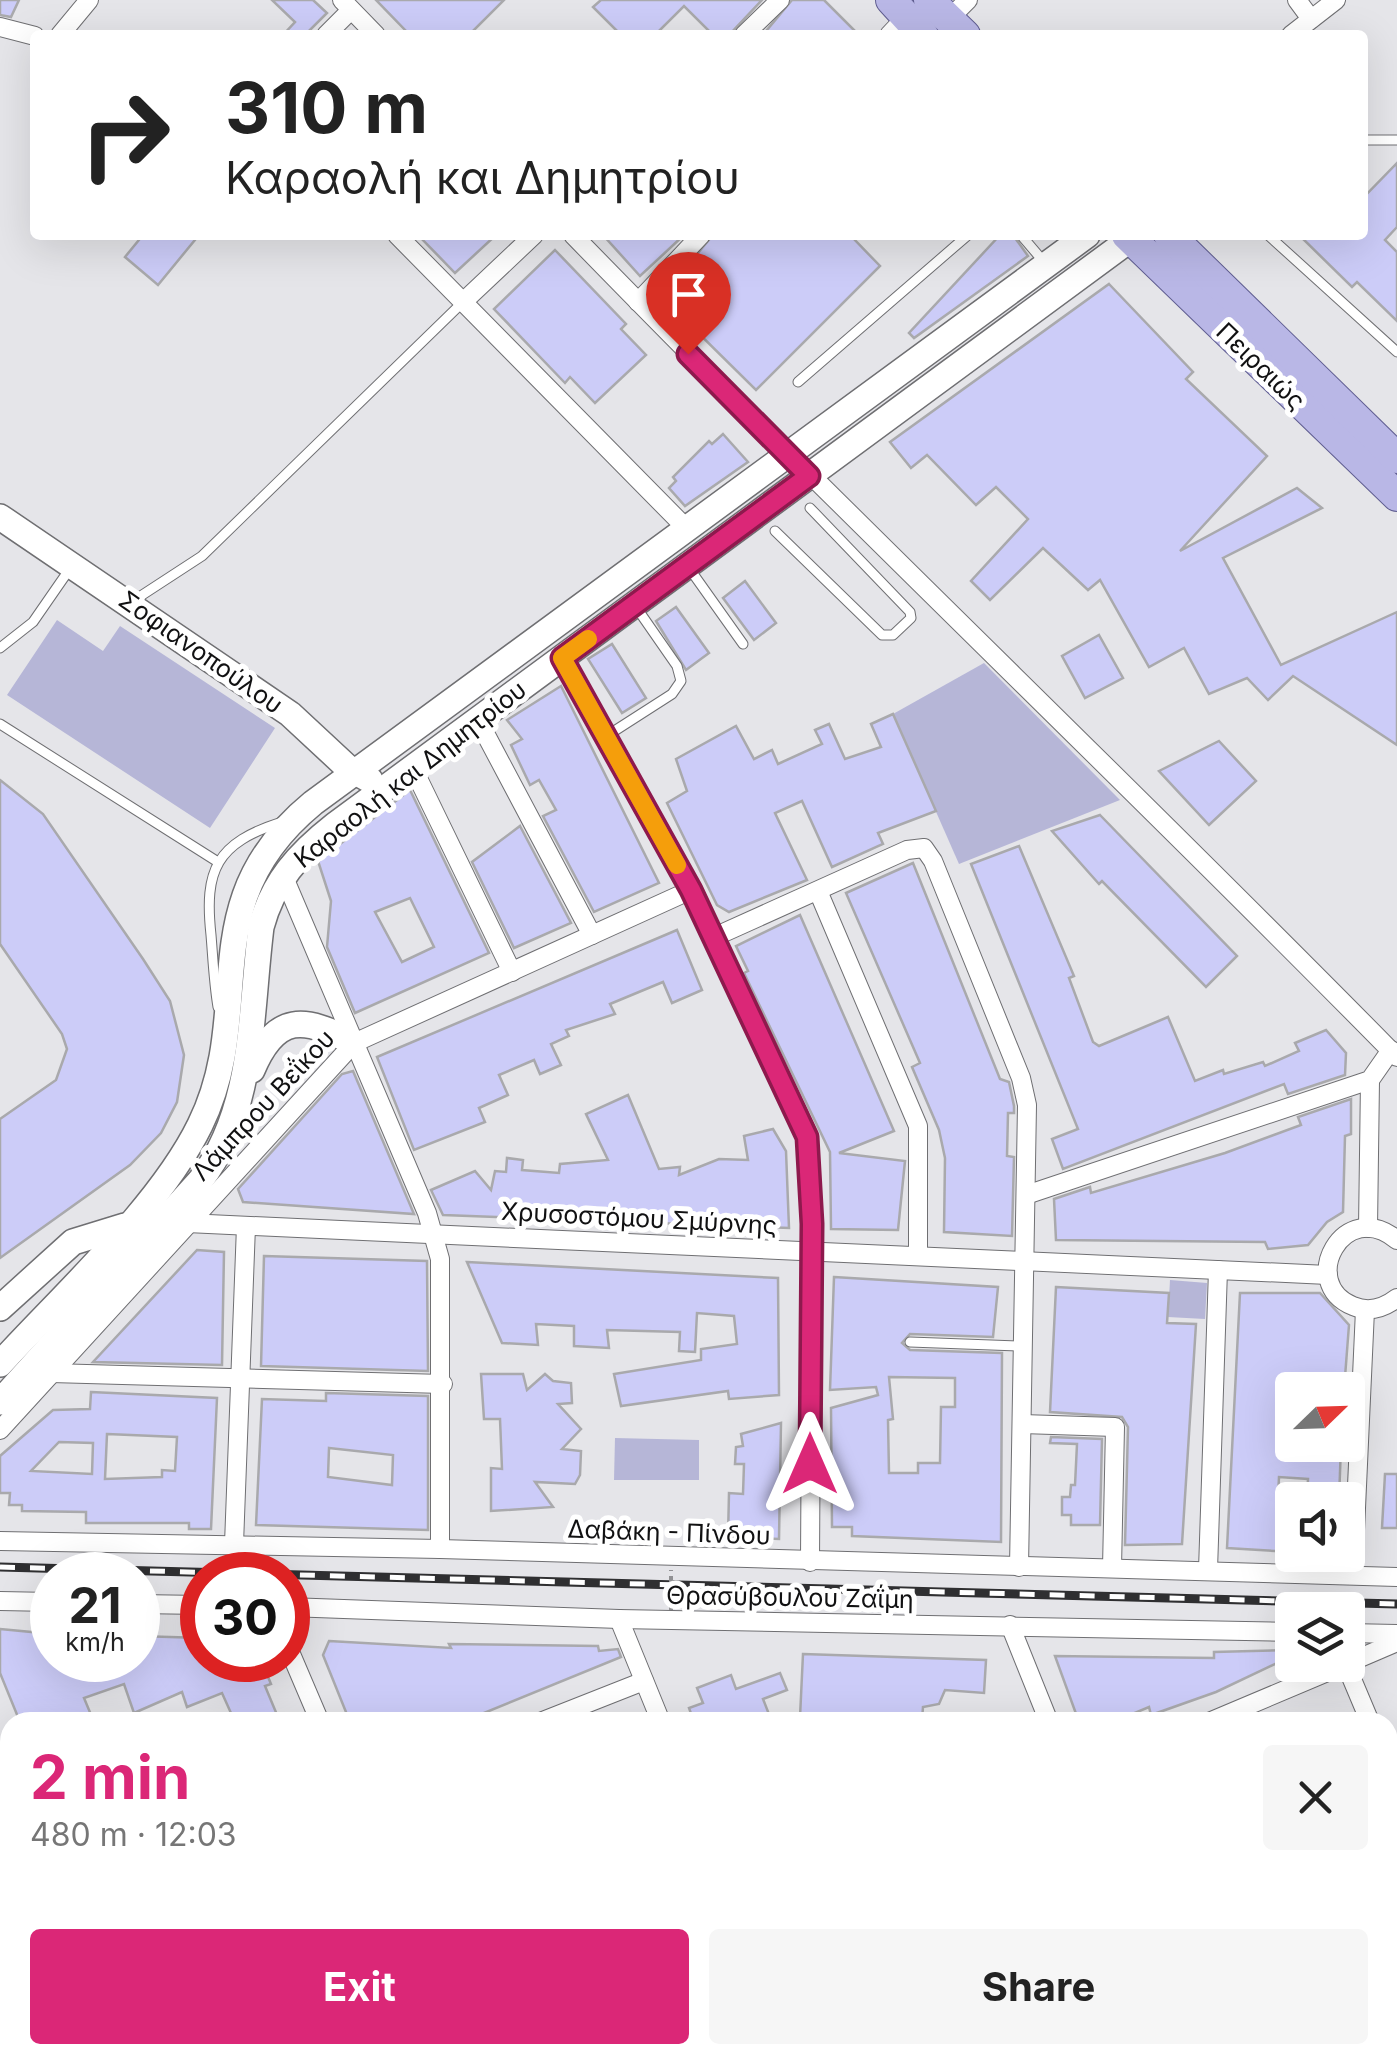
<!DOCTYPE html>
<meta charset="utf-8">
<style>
:root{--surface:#fff;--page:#f6f6f6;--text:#222;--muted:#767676;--accent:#db2777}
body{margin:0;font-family:Inter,sans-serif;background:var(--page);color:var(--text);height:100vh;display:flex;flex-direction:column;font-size:38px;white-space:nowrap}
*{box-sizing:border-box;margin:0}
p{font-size:32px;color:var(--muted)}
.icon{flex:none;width:55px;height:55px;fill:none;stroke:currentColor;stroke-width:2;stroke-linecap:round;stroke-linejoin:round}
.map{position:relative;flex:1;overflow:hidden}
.details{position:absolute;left:0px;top:1712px;width:1398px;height:352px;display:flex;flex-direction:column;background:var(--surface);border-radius:30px 30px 0 0;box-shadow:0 10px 40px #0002}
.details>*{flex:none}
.guide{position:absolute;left:30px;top:30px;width:1338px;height:210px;border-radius:10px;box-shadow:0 10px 40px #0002;background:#fff;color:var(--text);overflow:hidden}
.needle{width:65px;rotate:67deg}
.controls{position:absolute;left:1275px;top:1372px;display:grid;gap:20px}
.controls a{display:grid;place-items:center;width:90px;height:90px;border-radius:10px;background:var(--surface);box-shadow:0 10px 40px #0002;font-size:50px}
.speed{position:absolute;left:30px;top:1552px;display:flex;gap:20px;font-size:50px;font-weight:700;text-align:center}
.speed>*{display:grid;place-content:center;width:130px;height:130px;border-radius:50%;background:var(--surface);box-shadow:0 10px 40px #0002;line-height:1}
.speed small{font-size:25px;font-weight:400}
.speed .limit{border:15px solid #d22;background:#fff;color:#111}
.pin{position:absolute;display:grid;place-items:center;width:85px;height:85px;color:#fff;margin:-102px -42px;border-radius:50% 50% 50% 0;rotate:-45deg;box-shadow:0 0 10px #0007}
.pin .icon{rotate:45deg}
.me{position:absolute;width:110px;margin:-55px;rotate:0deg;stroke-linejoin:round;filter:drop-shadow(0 0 8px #0008)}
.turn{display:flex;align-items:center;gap:35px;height:210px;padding:0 30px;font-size:45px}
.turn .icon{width:130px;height:130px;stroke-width:2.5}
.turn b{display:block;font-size:70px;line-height:85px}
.round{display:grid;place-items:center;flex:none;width:105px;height:105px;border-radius:10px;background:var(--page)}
.overview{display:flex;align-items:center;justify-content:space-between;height:170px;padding:0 30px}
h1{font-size:60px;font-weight:700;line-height:75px;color:var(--accent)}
.primary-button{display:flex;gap:20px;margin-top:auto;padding:20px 30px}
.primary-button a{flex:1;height:115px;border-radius:10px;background:var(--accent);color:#fff;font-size:40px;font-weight:700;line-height:115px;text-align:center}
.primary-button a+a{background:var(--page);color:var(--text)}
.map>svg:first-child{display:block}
.green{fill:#b6b6d7}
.building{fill:#ccccf8;stroke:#a9a9ac;stroke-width:2.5;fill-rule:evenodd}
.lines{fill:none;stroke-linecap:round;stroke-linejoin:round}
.lane-casing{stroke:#6f6f72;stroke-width:11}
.street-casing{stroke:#6f6f72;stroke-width:20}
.secondary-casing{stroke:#6f6f72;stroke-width:28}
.primary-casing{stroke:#605e91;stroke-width:32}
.path{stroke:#919194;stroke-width:4;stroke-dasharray:8 5;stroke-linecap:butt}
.lane{stroke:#fff;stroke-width:9}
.street{stroke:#fff;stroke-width:18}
.secondary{stroke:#fff;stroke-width:25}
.primary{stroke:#b9b7e6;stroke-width:30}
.rail-casing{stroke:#2f2f31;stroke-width:9}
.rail{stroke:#fff;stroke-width:5;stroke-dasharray:15;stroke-linecap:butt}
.path-bridge{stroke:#919194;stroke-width:4;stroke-dasharray:8 5;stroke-linecap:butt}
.route-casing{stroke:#8e194d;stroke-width:25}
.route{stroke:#db2777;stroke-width:18}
.slow{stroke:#f59e0b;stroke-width:18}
.labels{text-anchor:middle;stroke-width:10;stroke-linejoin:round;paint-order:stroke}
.street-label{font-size:25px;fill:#111112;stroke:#fff}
</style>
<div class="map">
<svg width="1397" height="2064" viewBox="0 0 1397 2064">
<rect width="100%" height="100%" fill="#e5e5e9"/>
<g class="green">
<polygon points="57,620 103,651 120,626 275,728 210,828 7,695"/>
<polygon points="984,663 1120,800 959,864 893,714"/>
<polygon points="1170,1280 1207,1283 1205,1319 1168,1317"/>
<polygon points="615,1438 699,1440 699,1480 614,1480"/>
<polygon points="0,1795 10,1819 10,1913 0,1918"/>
</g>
<g class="building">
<polygon points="0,0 19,0 11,17 0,15"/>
<polygon points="272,0 313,0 327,13 305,35 283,35 295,22"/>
<polygon points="376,0 504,0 469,35 410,35"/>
<polygon points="601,0 762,0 729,35 713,35 684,6 655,35 621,35 593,7"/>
<polygon points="792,0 824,0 859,35 772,35 767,30"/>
<polygon points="1397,163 1397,227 1385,240 1397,252 1397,321 1357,282 1352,287 1299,235 1362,235 1362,199"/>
<polygon points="143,235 199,235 158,285 125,257"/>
<polygon points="418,235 496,235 455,273"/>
<polygon points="603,235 684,235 640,276"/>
<polygon points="713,235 850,235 880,266 756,390 681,316 692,304 671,285"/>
<polygon points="1000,235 1013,235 1028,256 914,338 909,333"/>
<polygon points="555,250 626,324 621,329 646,355 595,403 570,377 565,383 494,309"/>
<polygon points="1109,284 1193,372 1186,379 1267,456 1180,551 1297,488 1322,508 1223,558 1281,665 1397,612 1397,745 1293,676 1268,700 1247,678 1209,694 1184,648 1149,667 1100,580 1088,590 1043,548 990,600 971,581 1028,519 996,487 976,505 927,455 911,468 890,442"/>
<polygon points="723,434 748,462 685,506 669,488 676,481 673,477 709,441 712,444"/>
<polygon points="745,581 776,623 754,640 723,598"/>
<polygon points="676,607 709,653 686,670 656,621"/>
<polygon points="1099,635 1123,678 1085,698 1062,656"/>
<polygon points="612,644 646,698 622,713 588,659"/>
<polygon points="561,686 659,883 594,912 543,816 556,810 539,780 530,785 511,745 522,739 507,720"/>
<polygon points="893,714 936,811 878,833 883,844 832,867 802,801 775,813 807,880 729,912 717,905 667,803 687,791 676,759 736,726 754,759 772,750 778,764 822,744 815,730 829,724 845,759 881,747 871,724"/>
<polygon points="1219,741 1256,781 1209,825 1159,771"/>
<polygon points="0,780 43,814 143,959 170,1001 184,1055 177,1102 161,1133 130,1165 0,1258 0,1119 56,1080 67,1049 62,1034 0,944"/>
<path d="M410,790L489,953L355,1013L327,947L331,901L318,861ZM410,898L434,947L402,962L375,912Z"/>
<polygon points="1100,815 1237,956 1206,987 1102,881 1099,884 1052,831"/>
<polygon points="520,826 571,923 514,948 472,862"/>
<polygon points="1019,846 1074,976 1069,978 1093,1042 1099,1046 1168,1017 1195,1081 1223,1070 1224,1074 1263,1062 1265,1066 1299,1051 1295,1043 1326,1030 1346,1053 1345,1075 1288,1094 1284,1084 1063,1169 1052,1139 1078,1129 971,864"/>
<polygon points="913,863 1000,1079 1009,1082 1014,1106 1014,1113 1008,1113 1007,1156 1014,1157 1012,1236 944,1232 945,1158 939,1130 912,1067 920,1063 846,893"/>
<polygon points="800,915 894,1131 839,1153 905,1161 898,1230 831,1229 830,1152 744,973 748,971 736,946"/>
<polygon points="677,930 702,990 672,1003 663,982 610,1004 615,1014 566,1030 569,1036 551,1044 561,1065 540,1074 534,1060 499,1075 508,1095 479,1108 485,1122 414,1150 377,1057"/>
<polygon points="353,1071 414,1214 243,1202 238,1189 342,1074"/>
<polygon points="628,1095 659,1169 680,1167 679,1175 719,1159 748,1160 744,1136 773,1129 786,1151 789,1228 443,1215 431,1190 475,1171 491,1190 495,1171 506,1172 507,1158 523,1160 522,1170 559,1173 560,1164 608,1160 586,1114"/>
<polygon points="1351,1099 1351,1134 1345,1136 1343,1212 1327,1222 1308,1245 1268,1249 1265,1242 1056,1240 1054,1199 1090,1187 1091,1193 1225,1153 1301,1125 1298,1117"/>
<polygon points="197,1250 224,1252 222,1365 93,1362"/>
<polygon points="264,1256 427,1261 428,1371 261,1366"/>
<polygon points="467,1262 778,1278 779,1395 729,1399 728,1391 621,1406 614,1374 701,1360 701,1349 737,1344 734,1316 697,1313 695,1352 679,1351 680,1332 607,1330 609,1348 574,1346 574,1326 536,1324 538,1345 502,1343"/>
<path d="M834,1277L998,1287L993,1337L910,1334L902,1343L910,1350L1002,1353L1001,1542L852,1536V1527H832L831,1408L878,1395L876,1387L830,1390ZM889,1377L955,1378V1407H941L940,1463H918V1473H889L888,1420L893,1419Z"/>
<polygon points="1056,1287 1169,1293 1167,1323 1196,1324 1182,1544 1125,1545 1128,1427 1122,1417 1050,1412"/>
<polygon points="1240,1293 1320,1293 1349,1325 1344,1390 1292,1390 1292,1445 1341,1445 1339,1500 1307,1500 1308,1479 1279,1477 1277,1518 1292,1519 1292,1552 1227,1548"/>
<polygon points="481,1374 523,1374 527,1390 545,1374 553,1381 571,1383 572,1403 558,1404 581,1429 562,1449 581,1451 580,1475 575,1484 535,1482 553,1507 491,1511 491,1468 502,1469 500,1419 484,1419"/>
<path d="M91,1392L217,1398L211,1529H189V1523H86V1512L22,1511V1505H9L10,1493H0V1456L53,1410L90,1409ZM107,1434L177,1437L175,1471L162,1470V1477L105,1479ZM59,1442L93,1443L92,1474L31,1471Z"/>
<path d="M326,1393L428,1396V1530L256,1525L262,1399L326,1401ZM329,1448L393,1455L392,1485L328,1477Z"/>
<polygon points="781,1423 779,1539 728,1537 729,1493 743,1494 744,1464 735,1464 736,1447 743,1446 741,1434"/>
<polygon points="1051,1437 1102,1439 1100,1525 1071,1525 1071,1515 1062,1515 1062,1497 1070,1497 1071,1485 1075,1485 1077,1444 1050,1443"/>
<polygon points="1385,1474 1397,1474 1397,1528 1382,1528"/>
<polygon points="0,1629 52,1634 52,1660 138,1660 138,1636 202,1638 202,1660 261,1660 271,1684 265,1686 280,1722 235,1722 222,1693 187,1707 182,1692 134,1713 124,1684 84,1698 94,1722 20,1722 0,1673"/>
<polygon points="329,1641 451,1648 449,1644 598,1646 599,1651 618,1649 621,1657 462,1722 350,1722 323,1655"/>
<polygon points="1292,1650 1292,1656 1216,1692 1151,1715 1149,1707 1120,1719 1122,1722 1079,1722 1055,1656 1214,1658 1214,1652"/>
<polygon points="803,1654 986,1660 984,1693 945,1690 939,1704 923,1707 922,1720 858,1722 859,1715 800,1717"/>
<polygon points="780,1673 787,1690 763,1699 772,1722 694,1722 689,1708 703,1703 697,1688 731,1675 736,1689"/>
</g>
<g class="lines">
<defs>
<g id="lane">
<polyline points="1362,140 1397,140"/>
<polyline points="1021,235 1044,262"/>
<polyline points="1268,235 1397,352"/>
<polyline points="798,382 968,235"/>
<polyline points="775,531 882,635 893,635 911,618 910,612 810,508"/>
<polyline points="689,568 743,644"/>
<polyline points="133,601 202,556 463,302"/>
<polyline points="0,648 33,622 69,570"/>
<polyline points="0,724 218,862"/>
<polyline points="605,737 672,694 681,681 677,666 636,607"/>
<path d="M218,1007C214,983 213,959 211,935C204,870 216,843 282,822"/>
<polyline points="910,1342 1021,1346"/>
</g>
<g id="street">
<polyline points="342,0 376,35"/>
<polyline points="1297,0 1311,19"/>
<polyline points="949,19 968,0"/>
<polyline points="0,27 35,36"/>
<polyline points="60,35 89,0"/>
<polyline points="326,35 351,10"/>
<polyline points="744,35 780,0"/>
<polyline points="889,35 906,17"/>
<polyline points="1291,35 1336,0"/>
<polyline points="397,235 687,529"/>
<path d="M573,235C843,513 1125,780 1397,1057"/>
<polyline points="463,302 534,235"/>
<polyline points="638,302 701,235"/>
<polyline points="562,658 691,890 807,1137 812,1224 810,1562"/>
<polyline points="478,720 592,935"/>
<polyline points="413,768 512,972"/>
<polyline points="283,875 427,1213 440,1259 440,1549"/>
<polyline points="818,891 918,1126 918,1256"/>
<polyline points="712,938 907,850 924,848 933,861 1021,1078 1027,1105 1019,1567"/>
<polyline points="1029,1194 1370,1080 1391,1050"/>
<polyline points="187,1223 1328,1275"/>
<polyline points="1368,1228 1370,1080"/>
<path d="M1397,1240C1344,1196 1297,1283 1353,1306C1369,1313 1384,1308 1397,1298"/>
<polyline points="51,1373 443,1384"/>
<polyline points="1022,1424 1115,1427 1112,1568"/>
<polyline points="0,1430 354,1043 691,890"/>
<polyline points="0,1541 440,1549 1397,1577"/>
<polyline points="234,1544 246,1226"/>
<polyline points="1208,1570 1218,1270"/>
<polyline points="1353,1574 1365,1310"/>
<polyline points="0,1601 52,1602"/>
<polyline points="138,1604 202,1605"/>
<polyline points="288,1607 619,1619 1292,1632"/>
<polyline points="619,1619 661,1722"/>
<polyline points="1010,1625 1049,1722"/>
<polyline points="1348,1633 1397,1634"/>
<polyline points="288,1647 320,1722"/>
<polyline points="1348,1663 1397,1642"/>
<polyline points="1346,1665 1370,1722"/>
<polyline points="540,1722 644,1681"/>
<polyline points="1209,1722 1344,1665"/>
<polyline points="0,1756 10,1780"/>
<polyline points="1388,1764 1397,1787"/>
<polyline points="0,1939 10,1935"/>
<polyline points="1388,1961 1397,1957"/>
<polyline points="127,2055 131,2064"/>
<polyline points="465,2055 469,2064"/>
<polyline points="794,2055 798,2064"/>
<polyline points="1182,2055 1186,2064"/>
<polyline points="1317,2055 1321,2064"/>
<polyline points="408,2064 430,2055"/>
<polyline points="1144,2064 1166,2055"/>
</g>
<g id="secondary">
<polyline points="0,517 290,714 347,767 370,780"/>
<path d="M252,1070C276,1013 304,1016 354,1043"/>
<polyline points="0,1308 73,1242 125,1226"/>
<path d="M0,1364C63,1295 160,1207 200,1125C258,1007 190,904 313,803L1087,235"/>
<path d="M0,1402L200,1181C255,1109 250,1014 261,927C273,882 298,854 335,825L1136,235"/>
</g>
<g id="primary">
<polyline points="891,0 923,35"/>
<polyline points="929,0 965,35"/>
<polyline points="1127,235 1397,496"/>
<polyline points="1169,235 1397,458"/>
</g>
</defs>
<use href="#lane" class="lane-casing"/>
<use href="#street" class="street-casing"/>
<use href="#secondary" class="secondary-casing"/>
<use href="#primary" class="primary-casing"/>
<g class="path">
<polyline points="0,1828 10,1853"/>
<polyline points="0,1904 10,1893"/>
</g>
<use href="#lane" class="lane"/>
<use href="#street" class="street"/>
<use href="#secondary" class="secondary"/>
<use href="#primary" class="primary"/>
<defs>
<polyline id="rail" points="0,1567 1397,1604"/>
</defs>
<use href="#rail" class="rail-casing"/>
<use href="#rail" class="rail"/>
<polyline class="path-bridge" points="671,1610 671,1570"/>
</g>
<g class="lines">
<defs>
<polyline id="route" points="688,354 809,476 562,658 691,890 807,1137 812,1224 810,1464"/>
</defs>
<use href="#route" class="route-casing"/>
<use href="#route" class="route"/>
<polyline class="slow" points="588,639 562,658 677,865"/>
</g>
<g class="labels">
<g class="street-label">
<text transform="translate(1261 366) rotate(44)" y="9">Πειραιώς</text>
<text transform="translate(201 652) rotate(35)" y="9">Σοφιανοπούλου</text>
<text transform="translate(410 774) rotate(-38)" y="9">Καραολή και Δημητρίου</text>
<text transform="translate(263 1105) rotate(-47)" y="9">Λάμπρου Βεΐκου</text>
<text transform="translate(639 1218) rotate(3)" y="9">Χρυσοστόμου Σμύρνης</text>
<text transform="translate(669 1532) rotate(2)" y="9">Δαβάκη - Πίνδου</text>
<text transform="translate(790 1597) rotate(1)" y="9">Θρασύβουλου Ζαΐμη</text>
</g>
</g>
</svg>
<div class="controls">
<a><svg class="needle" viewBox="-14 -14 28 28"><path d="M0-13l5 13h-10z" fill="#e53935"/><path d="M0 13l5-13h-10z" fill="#767676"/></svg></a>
<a><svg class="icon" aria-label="sound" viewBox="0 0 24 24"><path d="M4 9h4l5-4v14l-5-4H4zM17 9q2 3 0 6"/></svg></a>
<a><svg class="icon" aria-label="layers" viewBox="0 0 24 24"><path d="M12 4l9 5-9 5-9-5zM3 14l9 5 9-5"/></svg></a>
</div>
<div class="speed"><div>21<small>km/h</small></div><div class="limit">30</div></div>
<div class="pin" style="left:688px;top:354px;background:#d93025"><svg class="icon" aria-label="arrive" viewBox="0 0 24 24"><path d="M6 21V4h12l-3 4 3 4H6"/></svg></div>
<svg class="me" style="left:810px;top:1464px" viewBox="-20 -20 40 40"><path d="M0-17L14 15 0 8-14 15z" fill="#db2777" stroke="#fff" stroke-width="4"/></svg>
<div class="guide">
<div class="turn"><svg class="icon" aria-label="right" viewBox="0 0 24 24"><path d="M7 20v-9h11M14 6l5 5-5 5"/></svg><div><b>310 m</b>Καραολή και Δημητρίου</div></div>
</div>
<section class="details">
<div class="overview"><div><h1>2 min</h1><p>480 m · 12:03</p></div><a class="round"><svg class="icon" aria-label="close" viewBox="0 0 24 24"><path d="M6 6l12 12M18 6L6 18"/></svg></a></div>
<div class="primary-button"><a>Exit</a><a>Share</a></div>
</section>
</div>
